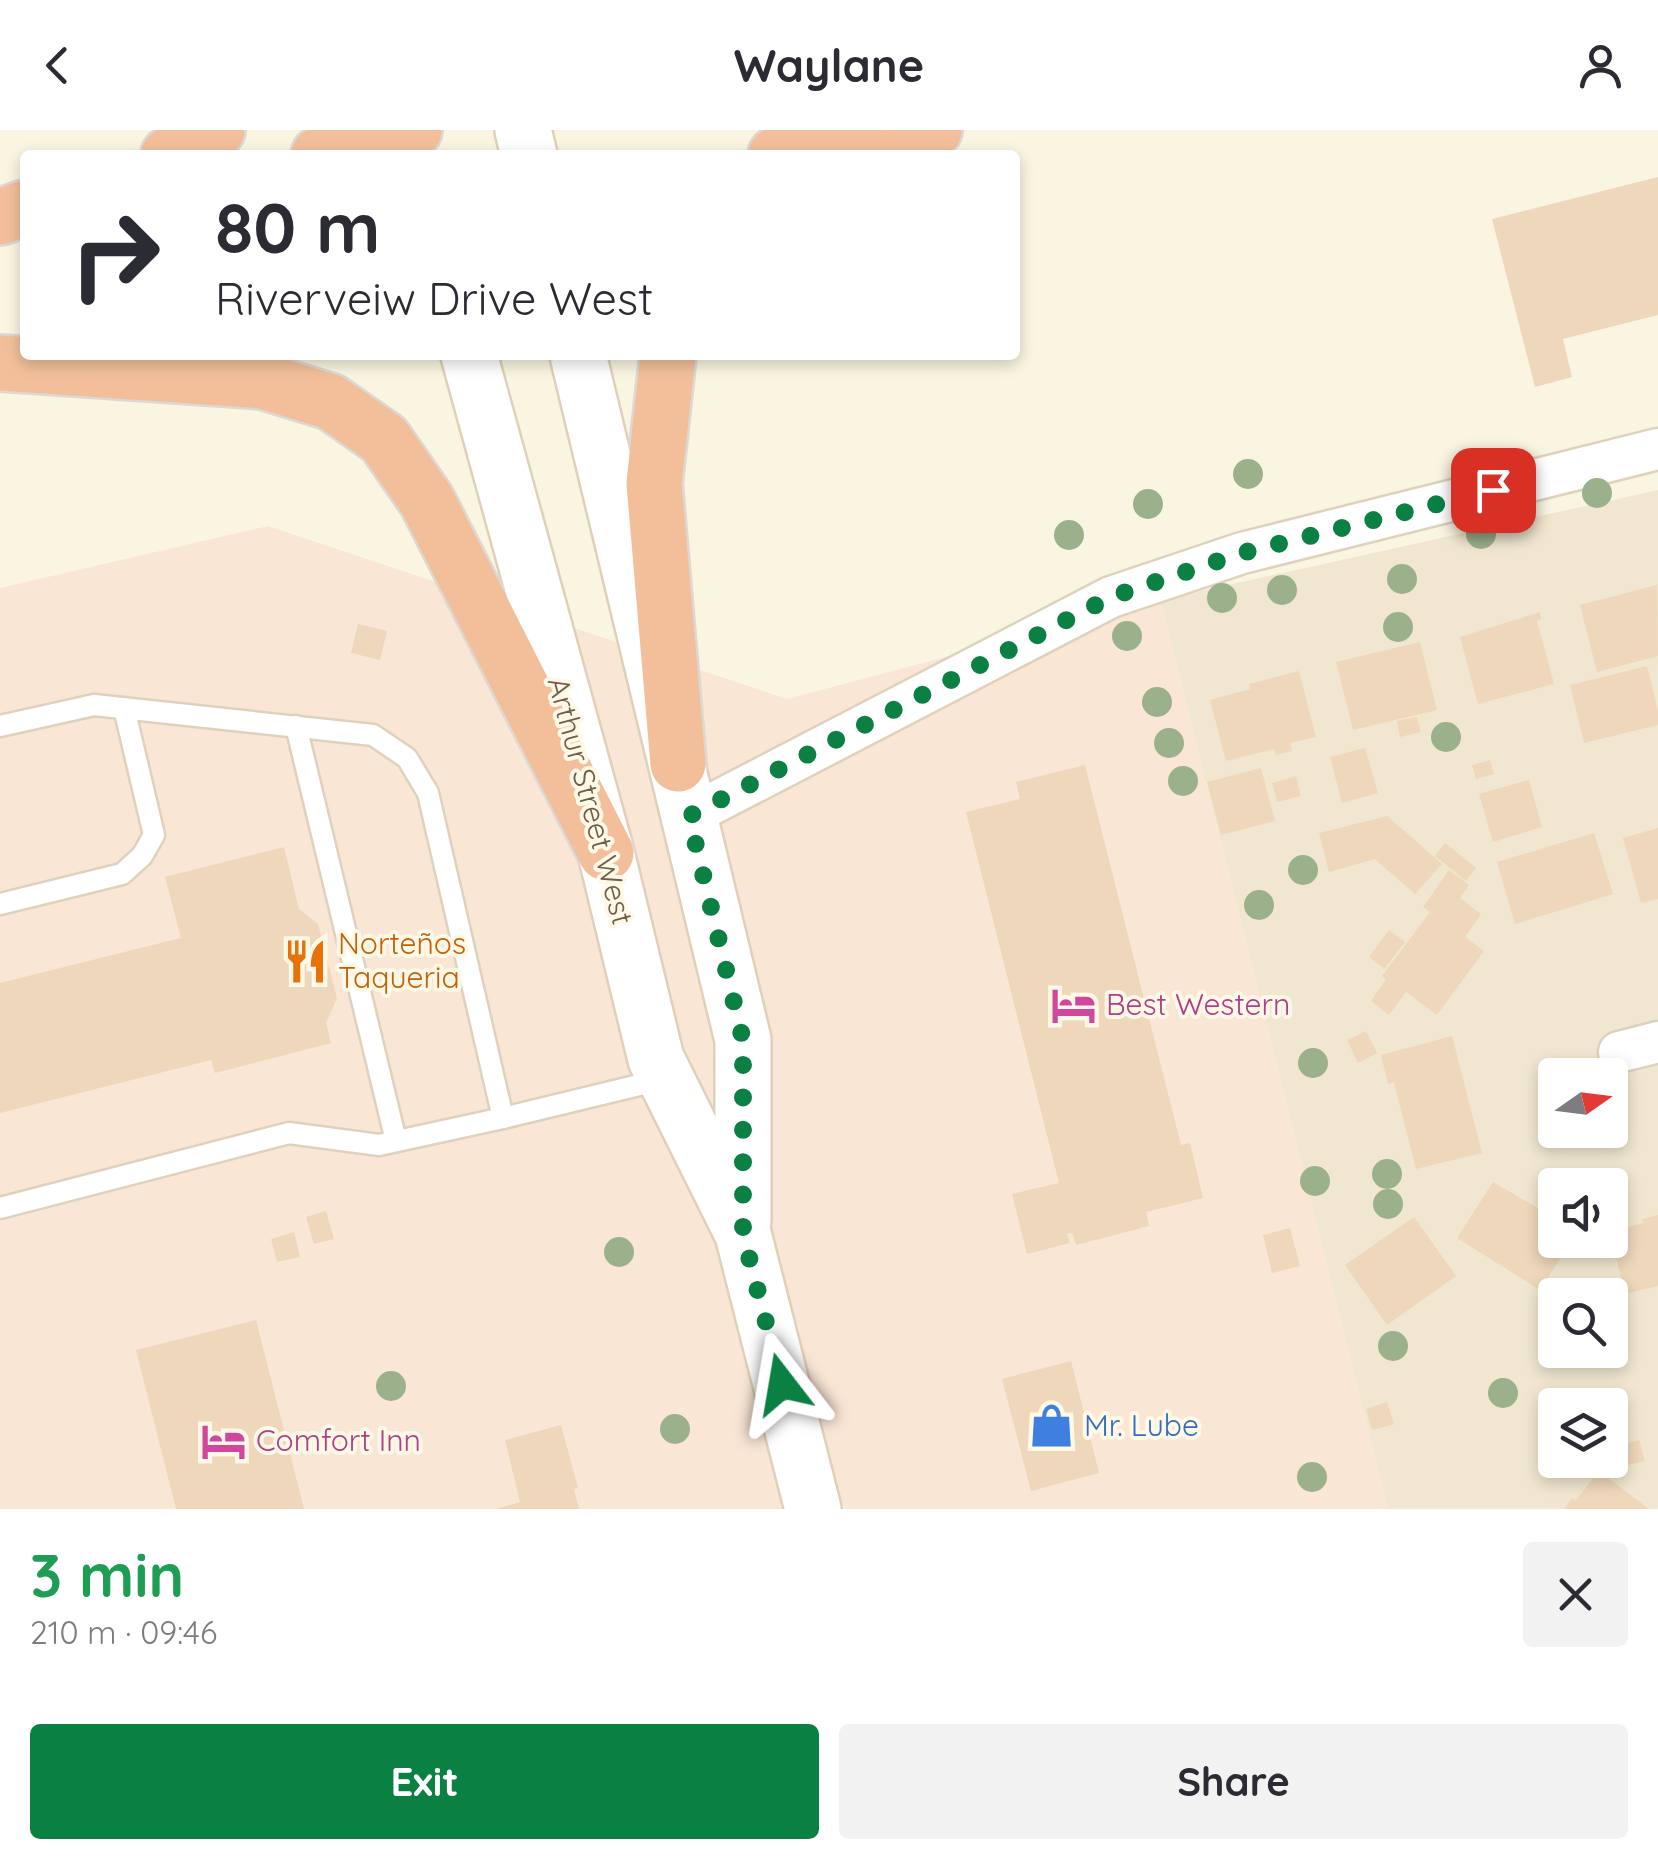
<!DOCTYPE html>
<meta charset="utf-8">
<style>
:root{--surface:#fff;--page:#f2f2f3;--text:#2b2b33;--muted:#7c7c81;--accent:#0b8043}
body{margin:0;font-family:Quicksand,sans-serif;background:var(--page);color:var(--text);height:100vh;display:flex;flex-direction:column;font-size:38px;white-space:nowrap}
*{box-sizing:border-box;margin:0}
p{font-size:32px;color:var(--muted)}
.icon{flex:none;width:55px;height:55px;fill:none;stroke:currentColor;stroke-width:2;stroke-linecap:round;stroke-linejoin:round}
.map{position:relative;height:1379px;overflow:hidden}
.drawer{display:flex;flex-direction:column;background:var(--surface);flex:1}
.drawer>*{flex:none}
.top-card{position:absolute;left:20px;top:20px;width:1000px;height:210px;border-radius:10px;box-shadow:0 5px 15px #0003;background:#fff;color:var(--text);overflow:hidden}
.needle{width:65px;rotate:76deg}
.buttons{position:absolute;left:1538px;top:928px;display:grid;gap:20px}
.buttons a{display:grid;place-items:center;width:90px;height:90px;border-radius:10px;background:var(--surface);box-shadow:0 5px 15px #0003;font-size:50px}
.pin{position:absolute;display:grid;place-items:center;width:85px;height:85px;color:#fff;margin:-42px;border-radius:20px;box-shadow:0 5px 15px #0006}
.me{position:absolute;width:110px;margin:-55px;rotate:346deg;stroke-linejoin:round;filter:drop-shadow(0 0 8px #0008)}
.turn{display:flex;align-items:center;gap:35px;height:210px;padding:0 30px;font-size:45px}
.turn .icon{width:130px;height:130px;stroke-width:2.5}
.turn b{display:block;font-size:70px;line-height:85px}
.round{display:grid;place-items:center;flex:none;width:105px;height:105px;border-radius:10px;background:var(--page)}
.overview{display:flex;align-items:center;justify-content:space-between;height:170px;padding:0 30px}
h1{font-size:60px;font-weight:800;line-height:75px;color:#1e9e55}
.action{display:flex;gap:20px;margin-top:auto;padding:20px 30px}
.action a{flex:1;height:115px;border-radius:10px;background:var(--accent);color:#fff;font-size:40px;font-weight:800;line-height:115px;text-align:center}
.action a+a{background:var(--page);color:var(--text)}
header{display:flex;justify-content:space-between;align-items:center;height:130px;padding:0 30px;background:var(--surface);font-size:45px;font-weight:800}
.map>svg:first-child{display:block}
.residential{fill:#f1e7d0;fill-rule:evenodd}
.commercial{fill:#fae6d5}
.building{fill:#eed7ba}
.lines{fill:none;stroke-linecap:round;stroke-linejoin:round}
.lane-casing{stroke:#ded2bd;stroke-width:25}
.street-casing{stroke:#ded2bd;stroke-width:45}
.secondary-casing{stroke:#dfd1b9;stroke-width:60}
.highway-casing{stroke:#ddd8d3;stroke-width:60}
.lane{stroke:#fff;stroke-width:20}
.street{stroke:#fff;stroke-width:40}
.secondary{stroke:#fff;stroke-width:55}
.highway{stroke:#f2bf9a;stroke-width:55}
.tree{fill:#9bb18b}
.route{stroke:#0b8043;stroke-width:18;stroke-dasharray:0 32.4}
.labels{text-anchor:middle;stroke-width:8;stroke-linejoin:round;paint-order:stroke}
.street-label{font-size:30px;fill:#705d49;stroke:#fef8e6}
.food-label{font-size:30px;fill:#c56008;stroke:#fef8e6;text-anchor:start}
.hotel-label{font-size:30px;fill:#b23c85;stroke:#fef8e6;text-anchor:start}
.shop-label{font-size:30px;fill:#366cbe;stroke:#fef8e6;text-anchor:start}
</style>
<header><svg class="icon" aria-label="back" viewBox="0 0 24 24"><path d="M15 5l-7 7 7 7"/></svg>Waylane<svg class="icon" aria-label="person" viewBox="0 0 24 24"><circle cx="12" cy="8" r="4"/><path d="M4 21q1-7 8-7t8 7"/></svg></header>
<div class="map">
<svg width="1658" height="1379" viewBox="0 0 1658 1379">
<rect width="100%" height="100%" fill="#faf5e1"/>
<path class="residential" d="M1658,360V1379H1388L1160,470ZM1555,945H1610V1000H1555ZM1555,1055H1610V1110H1555ZM1555,1165H1610V1220H1555ZM1555,1275H1610V1330H1555Z"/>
<polygon class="commercial" points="268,396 787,569 1160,470 1388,1379 0,1379 0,458"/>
<g class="building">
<polygon points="1658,47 1658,185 1563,209 1572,247 1535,257 1492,89"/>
<polygon points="1657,455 1658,526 1597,542 1580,475"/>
<polygon points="1540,482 1541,489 1537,491 1554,554 1478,574 1460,507"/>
<polygon points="358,494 387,501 380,530 351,523"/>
<polygon points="1420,512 1437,580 1353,600 1336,532"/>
<polygon points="1647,536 1658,581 1658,595 1584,613 1570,555"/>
<polygon points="1299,541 1316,607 1290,613 1292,621 1276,625 1274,619 1226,631 1210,570 1250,559 1249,554"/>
<polygon points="1417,587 1421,602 1400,607 1397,591"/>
<polygon points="1365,618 1378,663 1342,673 1330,627"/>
<polygon points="1490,630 1494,644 1476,649 1472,635"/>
<polygon points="1085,635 1181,1015 1190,1013 1203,1068 1146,1082 1149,1096 1076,1115 1072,1103 1067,1104 1070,1113 1027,1124 1012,1064 1059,1053 966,682 1020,669 1016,652"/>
<polygon points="1261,638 1275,691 1221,705 1207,652"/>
<polygon points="1296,646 1301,666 1277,672 1272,653"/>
<polygon points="1529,650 1542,697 1493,712 1479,664"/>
<polygon points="1387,686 1442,734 1415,764 1375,729 1329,742 1319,703"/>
<polygon points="1658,698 1658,769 1641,773 1623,708"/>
<polygon points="1594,703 1613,764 1515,794 1497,732"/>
<polygon points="1445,713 1476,738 1466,751 1435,726"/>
<polygon points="284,717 299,779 318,794 337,868 326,893 331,913 215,943 211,930 0,983 0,853 181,808 165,747"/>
<polygon points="1449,740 1469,755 1460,768 1481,784 1465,807 1484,821 1437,885 1406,862 1389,885 1371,871 1386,849 1382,846 1430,782 1423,777"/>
<polygon points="1389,800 1405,812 1384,839 1369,827"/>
<polygon points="1366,901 1377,923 1358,933 1347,910"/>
<polygon points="1452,906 1482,1023 1416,1039 1394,952 1388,954 1381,925"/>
<polygon points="1493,1052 1555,1088 1555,1110 1572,1110 1540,1160 1457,1108"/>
<polygon points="326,1081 334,1109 314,1114 306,1087"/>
<polygon points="1658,1085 1658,1156 1625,1164 1610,1102 1643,1093 1642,1089"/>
<polygon points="1414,1087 1456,1146 1387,1195 1345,1135"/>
<polygon points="1290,1098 1300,1136 1272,1143 1263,1105"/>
<polygon points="294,1102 300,1127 277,1132 271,1109"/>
<polygon points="256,1190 304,1379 176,1379 136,1220"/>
<polygon points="1071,1231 1099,1343 1031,1361 1002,1249"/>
<polygon points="1387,1272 1394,1294 1372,1300 1366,1279"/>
<polygon points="561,1295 578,1358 574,1359 579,1379 496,1379 520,1372 505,1310"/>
<polygon points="1639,1310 1645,1331 1620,1337 1614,1316"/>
<polygon points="1599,1341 1649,1379 1564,1379 1572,1368 1576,1370"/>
</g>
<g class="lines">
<defs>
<g id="lane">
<polyline points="0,596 94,575 373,605 407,628 428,663 503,988 664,949"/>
<polyline points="296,596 396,1011"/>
<polyline points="0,774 122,744 142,726 154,705 124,578"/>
<polyline points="0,1078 289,1003 379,1015 503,988"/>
</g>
<g id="street">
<polyline points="689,686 1111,467 1242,423 1658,319"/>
<polyline points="1619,922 1658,912"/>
</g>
<g id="secondary">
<polyline points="523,0 529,25"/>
<polyline points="469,225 606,723 656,929 743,1104 813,1379"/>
<polyline points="578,225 743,910 743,1091"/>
</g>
<g id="highway">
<polyline points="169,25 217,0"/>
<polyline points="319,25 414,0"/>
<polyline points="776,25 874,0"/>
<polyline points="897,25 934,0"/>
<polyline points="0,87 25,78"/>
<polyline points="668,225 654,353 678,634"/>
<polyline points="0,233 263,251 331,272 384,309 427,371 606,723"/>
</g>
</defs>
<use href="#lane" class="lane-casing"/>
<use href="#street" class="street-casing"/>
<use href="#secondary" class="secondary-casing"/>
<use href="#highway" class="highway-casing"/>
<use href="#lane" class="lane"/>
<use href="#street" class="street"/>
<use href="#secondary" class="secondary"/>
<use href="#highway" class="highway"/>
</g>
<g class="tree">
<circle cx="1248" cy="344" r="15"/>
<circle cx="1597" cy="363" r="15"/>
<circle cx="1148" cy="374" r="15"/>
<circle cx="1481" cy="404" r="15"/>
<circle cx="1069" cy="405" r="15"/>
<circle cx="1402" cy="449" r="15"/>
<circle cx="1282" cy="460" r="15"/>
<circle cx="1222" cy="468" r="15"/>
<circle cx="1398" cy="497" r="15"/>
<circle cx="1127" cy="506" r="15"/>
<circle cx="1157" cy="572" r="15"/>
<circle cx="1446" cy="607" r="15"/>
<circle cx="1169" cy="613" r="15"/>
<circle cx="1183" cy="651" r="15"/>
<circle cx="1303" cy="740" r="15"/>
<circle cx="1259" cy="775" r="15"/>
<circle cx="1313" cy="933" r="15"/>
<circle cx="1387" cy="1044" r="15"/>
<circle cx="1315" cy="1051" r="15"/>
<circle cx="1388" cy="1074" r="15"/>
<circle cx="619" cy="1122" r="15"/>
<circle cx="1393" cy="1216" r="15"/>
<circle cx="391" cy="1256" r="15"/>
<circle cx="1503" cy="1263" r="15"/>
<circle cx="675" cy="1299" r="15"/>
<circle cx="1312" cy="1347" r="15"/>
</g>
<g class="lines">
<polyline class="route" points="782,1254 743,1104 743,910 689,686 1111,467 1242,423 1493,360"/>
</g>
<defs>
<symbol id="restaurant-bare" viewBox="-9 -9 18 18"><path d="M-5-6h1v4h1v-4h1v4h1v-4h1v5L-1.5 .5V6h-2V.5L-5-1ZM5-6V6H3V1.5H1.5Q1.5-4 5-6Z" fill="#e8710a" stroke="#fef8e6" stroke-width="2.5" paint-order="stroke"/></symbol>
<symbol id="hotel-bare" viewBox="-9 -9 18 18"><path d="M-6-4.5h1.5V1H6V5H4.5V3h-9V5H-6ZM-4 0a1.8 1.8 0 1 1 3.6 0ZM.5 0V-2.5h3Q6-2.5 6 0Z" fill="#d1479c" stroke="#fef8e6" stroke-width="2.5" paint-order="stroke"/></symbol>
<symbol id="shop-bare" viewBox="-9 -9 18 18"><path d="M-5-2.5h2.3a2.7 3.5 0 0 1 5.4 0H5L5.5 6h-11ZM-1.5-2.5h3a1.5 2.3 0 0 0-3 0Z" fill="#3f7fe0" stroke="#fef8e6" stroke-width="2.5" paint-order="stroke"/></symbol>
</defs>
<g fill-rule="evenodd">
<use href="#restaurant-bare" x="274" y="800" width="63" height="63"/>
<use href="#hotel-bare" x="1042" y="844" width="63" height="63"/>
<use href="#shop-bare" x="1020" y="1264" width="63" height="63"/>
<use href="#hotel-bare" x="192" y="1280" width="63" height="63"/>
</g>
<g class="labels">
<g class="street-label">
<text transform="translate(590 671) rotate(75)" y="10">Arthur Street West</text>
</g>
<g class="food-label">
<text x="338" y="824">Norteños<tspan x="338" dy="34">Taqueria</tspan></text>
</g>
<g class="hotel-label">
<text x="1106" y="885">Best Western</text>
<text x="256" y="1321">Comfort Inn</text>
</g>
<g class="shop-label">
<text x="1084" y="1306">Mr. Lube</text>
</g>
</g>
</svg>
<div class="buttons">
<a><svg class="needle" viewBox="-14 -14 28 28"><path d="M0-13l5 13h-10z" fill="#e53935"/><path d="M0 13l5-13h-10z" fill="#7c7c81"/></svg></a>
<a><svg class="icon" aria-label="sound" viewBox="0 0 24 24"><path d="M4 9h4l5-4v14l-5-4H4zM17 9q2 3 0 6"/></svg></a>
<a><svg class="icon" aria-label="search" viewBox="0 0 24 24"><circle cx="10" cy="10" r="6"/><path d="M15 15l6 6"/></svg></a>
<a><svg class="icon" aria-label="layers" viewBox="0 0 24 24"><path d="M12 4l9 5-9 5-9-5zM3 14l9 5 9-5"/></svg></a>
</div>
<div class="pin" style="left:1493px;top:360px;background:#d93025"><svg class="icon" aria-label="arrive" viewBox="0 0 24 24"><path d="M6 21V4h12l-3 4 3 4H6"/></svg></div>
<svg class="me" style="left:782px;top:1254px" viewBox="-20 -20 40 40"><path d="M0-17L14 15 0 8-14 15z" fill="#0b8043" stroke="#fff" stroke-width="4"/></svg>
<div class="top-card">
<div class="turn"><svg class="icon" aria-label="right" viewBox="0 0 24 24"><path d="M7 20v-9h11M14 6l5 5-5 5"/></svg><div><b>80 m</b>Riverveiw Drive West</div></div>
</div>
</div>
<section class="drawer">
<div class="overview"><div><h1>3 min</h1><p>210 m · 09:46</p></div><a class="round"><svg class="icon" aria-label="close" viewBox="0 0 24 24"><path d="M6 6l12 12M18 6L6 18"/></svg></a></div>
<div class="action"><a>Exit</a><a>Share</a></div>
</section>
